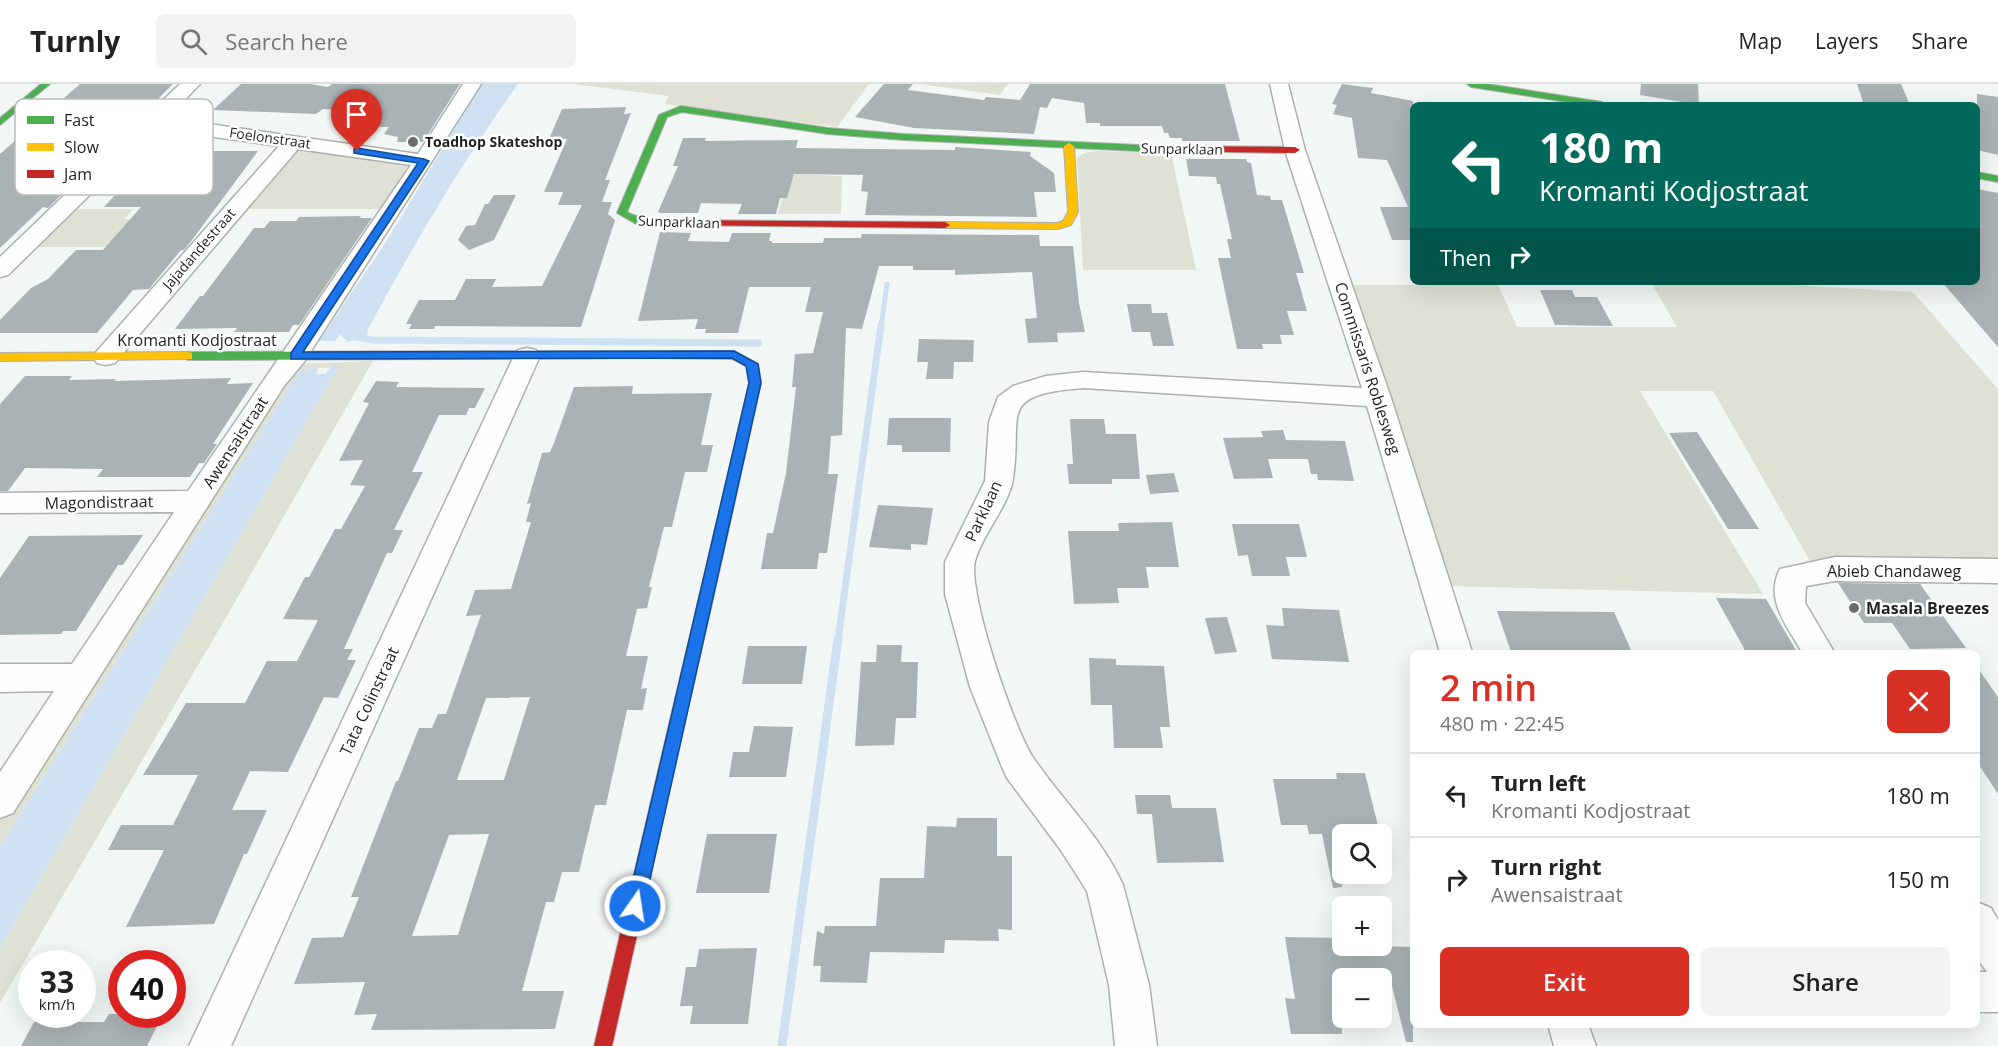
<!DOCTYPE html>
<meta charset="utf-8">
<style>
:root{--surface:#fff;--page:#f2f2f2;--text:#222;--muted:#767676;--line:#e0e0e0;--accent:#d93025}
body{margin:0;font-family:"Open Sans",sans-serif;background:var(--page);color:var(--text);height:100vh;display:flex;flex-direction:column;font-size:22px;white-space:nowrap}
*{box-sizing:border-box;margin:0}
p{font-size:20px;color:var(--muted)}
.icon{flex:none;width:33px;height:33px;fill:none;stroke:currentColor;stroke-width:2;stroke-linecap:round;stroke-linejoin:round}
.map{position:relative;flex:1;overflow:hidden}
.details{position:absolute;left:1410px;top:566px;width:570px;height:378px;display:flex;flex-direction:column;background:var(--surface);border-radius:9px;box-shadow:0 6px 24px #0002}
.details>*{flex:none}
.top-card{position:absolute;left:1410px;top:18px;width:570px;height:183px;border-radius:9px;box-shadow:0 6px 24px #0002;background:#00695c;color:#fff;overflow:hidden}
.buttons{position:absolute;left:1332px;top:740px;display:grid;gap:12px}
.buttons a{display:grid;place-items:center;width:60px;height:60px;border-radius:9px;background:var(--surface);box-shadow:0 6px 24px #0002;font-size:30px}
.speed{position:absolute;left:18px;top:866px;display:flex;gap:12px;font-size:30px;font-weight:700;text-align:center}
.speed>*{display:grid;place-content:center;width:78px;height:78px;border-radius:50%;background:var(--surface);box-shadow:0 6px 24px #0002;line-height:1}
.speed small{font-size:15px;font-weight:400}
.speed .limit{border:9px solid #d22;background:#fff;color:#111}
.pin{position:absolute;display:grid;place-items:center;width:51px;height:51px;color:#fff;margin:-62px -26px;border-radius:50% 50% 50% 0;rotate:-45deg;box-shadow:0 0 6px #0007}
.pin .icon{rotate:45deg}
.me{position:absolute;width:66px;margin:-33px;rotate:13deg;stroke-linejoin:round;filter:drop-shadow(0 0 4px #0008)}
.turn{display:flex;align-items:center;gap:21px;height:126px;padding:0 30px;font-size:27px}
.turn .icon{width:78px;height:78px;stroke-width:2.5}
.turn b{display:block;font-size:42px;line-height:51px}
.then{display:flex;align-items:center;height:57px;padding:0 30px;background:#0003;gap:12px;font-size:22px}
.round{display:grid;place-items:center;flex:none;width:63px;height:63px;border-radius:9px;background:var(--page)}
.headline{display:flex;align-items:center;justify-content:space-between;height:102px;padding:0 30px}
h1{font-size:36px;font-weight:600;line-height:45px;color:var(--accent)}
.button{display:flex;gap:12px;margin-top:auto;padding:12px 30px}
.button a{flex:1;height:69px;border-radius:9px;background:var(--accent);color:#fff;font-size:24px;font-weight:600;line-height:69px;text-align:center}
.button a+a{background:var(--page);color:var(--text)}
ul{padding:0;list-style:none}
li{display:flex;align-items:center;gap:18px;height:84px;padding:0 30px;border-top:2px solid var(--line)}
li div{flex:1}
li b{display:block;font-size:22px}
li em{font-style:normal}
header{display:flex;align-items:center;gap:36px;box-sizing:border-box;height:84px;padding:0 30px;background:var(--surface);border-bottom:2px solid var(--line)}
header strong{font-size:28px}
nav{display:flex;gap:33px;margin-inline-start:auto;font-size:21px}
.search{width:420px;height:54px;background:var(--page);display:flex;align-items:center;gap:15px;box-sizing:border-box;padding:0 21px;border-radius:9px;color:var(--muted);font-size:22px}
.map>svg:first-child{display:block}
.green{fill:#dee1d3}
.water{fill:#cee1f2}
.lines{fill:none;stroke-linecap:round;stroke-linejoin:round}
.stream-far2{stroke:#cee1f2;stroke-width:5}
.stream-far1{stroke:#cee1f2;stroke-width:7}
.stream{stroke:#cee1f2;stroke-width:9}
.building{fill:#aab3b4;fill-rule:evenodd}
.street-casing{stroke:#aeb0b0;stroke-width:3}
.fast-casing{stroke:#aeb0b0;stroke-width:2}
.slow-casing{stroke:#aeb0b0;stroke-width:2}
.jam-casing{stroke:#aeb0b0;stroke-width:2}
.street{fill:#fdfefe;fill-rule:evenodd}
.fast{fill:#4caf50;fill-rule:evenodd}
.slow{fill:#ffc107;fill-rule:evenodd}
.jam{fill:#c62828;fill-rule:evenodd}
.route{fill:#1a73e8;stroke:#114b97;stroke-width:1.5}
.poi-dot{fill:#696c6b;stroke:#fff;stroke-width:2}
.labels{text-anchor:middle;stroke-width:5;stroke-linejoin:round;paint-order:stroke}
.far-street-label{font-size:14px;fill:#1f2121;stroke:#fff}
.far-poi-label{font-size:14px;font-weight:bold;fill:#1f2121;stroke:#fff;text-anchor:start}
.street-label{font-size:16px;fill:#1f2121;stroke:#fff}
.poi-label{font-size:16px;font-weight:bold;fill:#1f2121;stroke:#fff;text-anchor:start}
.key{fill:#fff;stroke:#bcbcbc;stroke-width:1.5}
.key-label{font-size:16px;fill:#1f2121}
</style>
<header>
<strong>Turnly</strong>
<div class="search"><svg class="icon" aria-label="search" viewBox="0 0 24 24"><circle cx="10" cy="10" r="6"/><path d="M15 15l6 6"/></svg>Search here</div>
<nav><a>Map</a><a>Layers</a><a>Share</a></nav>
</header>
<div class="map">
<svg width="1998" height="962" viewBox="0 0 1998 962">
<rect width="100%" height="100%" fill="#f2f6f5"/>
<g class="green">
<polygon points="573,0 869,0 837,43 665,20 669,12"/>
<polygon points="920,0 1008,0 1000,11"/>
<polygon points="293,64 406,78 408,82 382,125 239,125"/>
<polygon points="1095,67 1171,69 1196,186 1083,186 1077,74 1084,69"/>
<polygon points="789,90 842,92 841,130 778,130"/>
<polygon points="67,125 133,125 124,135 142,135 117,163 30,163"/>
<polygon points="1651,198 1736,198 1913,208 1998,305 1998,481 1811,479 1713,307 1640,307 1763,510 1445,502 1352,201 1498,201 1517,243 1677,243"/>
<polygon points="373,277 228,530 0,919 0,864 338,283 301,285 0,762 0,733 297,280"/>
</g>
<g class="water">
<path d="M482,0H518C462,78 414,160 368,245L367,252L347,258L344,251H340L335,257H319L384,161Z"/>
<polygon points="331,282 339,282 0,864 0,762 301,285 318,284 316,290 326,290"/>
</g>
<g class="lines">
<polyline class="stream-far2" points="881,243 887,200"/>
<g class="stream-far1">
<polyline points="345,251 372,256 759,259"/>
<polyline points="838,556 881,241"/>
</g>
<polyline class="stream" points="782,962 838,555"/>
</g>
<g class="building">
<polygon points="80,0 173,0 53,119 48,124 43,123 0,164 0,70"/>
<polygon points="241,0 310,0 328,3 332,0 460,0 423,58 397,58 398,53 384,50 389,43 373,43 382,29 323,25 316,30 213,26"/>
<polygon points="884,0 913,0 908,6 984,16 986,13 1020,16 1030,0 1225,0 1240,57 1182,57 1182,54 1170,54 1168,49 1164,49 1162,42 1100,42 1100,39 1086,39 1084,19 1052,14 1047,24 1040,23 1034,50 914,44 855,33"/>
<polygon points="1342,0 1373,4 1371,9 1413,17 1413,156 1392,156 1380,123 1408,123 1387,76 1358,74 1352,34 1333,30 1337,21 1332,20"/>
<polygon points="1641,0 1698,0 1699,21 1640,11"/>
<polygon points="1857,0 1901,0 1910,21 1864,21"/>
<polygon points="1977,10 1998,13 1998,71 1977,66"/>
<polygon points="626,23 624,30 631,29 605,96 610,96 602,118 612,118 608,130 615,136 581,243 435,242 434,245 409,245 412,240 406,240 419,216 455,216 466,195 496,195 492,203 542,202 582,121 558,121 563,108 544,108 567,55 549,55 562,25"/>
<polygon points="683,54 706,54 705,57 798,56 796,64 955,66 955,63 1031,68 1030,72 1054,89 1056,108 1034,108 1037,133 865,131 868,108 861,107 863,91 794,90 787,114 780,114 776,130 738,130 742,120 701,119 698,129 661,129 658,128 678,82 673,82"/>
<polygon points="163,64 205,64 202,67 258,67 192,156 184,166 181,166 149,205 133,206 97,249 0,249 0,236 31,204 48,195 76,166 103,166 141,123 104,123 145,78 149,78"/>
<polygon points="1186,75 1246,75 1247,78 1251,79 1257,111 1270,112 1271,116 1282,116 1304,189 1296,189 1307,227 1287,227 1294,251 1280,251 1282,260 1262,260 1263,265 1237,265 1218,174 1231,174 1227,155 1232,155 1220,100 1217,100 1216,93 1189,92"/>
<polygon points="1977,105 1998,109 1998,263 1942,198 1977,198"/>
<polygon points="494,111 516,111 494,156 469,166 458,156 466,142 475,141 485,120 488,120"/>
<polygon points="361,132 359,134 372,134 299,241 293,241 289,248 234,248 237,244 175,245 200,212 203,212 254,144 264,144 270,137 296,137 299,133"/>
<polygon points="660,148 691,149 688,157 729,158 732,149 771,149 769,157 772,157 772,159 823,159 824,154 861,154 862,150 1039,151 1040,162 1073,162 1079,219 1085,248 1057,249 1058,258 1028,259 1025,235 1037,234 1032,188 955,191 955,186 913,186 913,182 879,182 862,245 846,244 842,351 831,352 828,390 838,390 827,469 819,469 817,485 761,485 767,449 773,449 786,389 796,303 792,303 795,270 813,269 823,228 805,228 811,203 749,203 738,249 705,249 706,245 695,245 698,235 638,237"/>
<polygon points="1540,206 1572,206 1575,213 1597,213 1613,242 1555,241"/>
<polygon points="1127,220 1151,220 1152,229 1167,229 1174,262 1153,262 1150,248 1132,248"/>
<polygon points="919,255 974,256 973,278 954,278 953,295 926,295 928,278 917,278"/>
<polygon points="25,292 72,292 69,296 116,295 114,297 231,294 227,300 253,299 213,360 217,360 204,379 199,379 190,393 97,393 103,385 25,384 8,407 0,407 0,320"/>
<polygon points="376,297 399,298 396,303 485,304 475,324 469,324 466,331 439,331 412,388 423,388 394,446 403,446 392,469 387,469 344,565 353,565 347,576 356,576 338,614 324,613 288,688 250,687 232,726 267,726 247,770 244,770 214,840 126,843 164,766 108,766 121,741 173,741 198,691 143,691 186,619 245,619 267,577 297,577 318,536 283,535 305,493 309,493 335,445 341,445 365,402 350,401 363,376 339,377 369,319 363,318"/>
<path d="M633,302L632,310L712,309L701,361H713L707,388H685L672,443H664L649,503H652L647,524L637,525L626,572H648L641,605L647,604L643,626H627L606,721H595L579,788H562L554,818H546L522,907H564L555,945L371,946L377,930L354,931L365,898L294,900L312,854L343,853L359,813H351L396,697H398L419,644H432L438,630H446L481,531L466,532L475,506L511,505L531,438H526L531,419L527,420L542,369L550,368L554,359L574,303ZM530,613L504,696H457L486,614ZM489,750L458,851L412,852L449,751Z"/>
<polygon points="889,334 951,334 950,368 902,368 902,361 887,361"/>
<polygon points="1070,335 1104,335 1106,350 1136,350 1140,395 1112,395 1112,400 1069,400 1067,380 1073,380"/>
<polygon points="1283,346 1286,356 1345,357 1354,397 1318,396 1317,390 1311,390 1308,375 1268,375 1273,394 1234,395 1223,354 1263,353 1261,347"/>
<polygon points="1697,348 1759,445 1728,445 1669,349"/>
<polygon points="1174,389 1179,408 1150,410 1146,391"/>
<polygon points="878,421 933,424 927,461 911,460 911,466 869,463"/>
<polygon points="1172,438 1179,483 1146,483 1149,504 1117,504 1119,519 1074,520 1068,447 1119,447 1118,439"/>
<polygon points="1232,440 1299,440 1307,473 1286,473 1290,492 1252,492 1248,471 1238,472"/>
<polygon points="143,451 123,481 118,481 76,547 63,547 61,550 0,551 0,494 29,452"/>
<polygon points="1838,499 1920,500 1966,564 1910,565 1892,539 1864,539"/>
<polygon points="1716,514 1766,515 1797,568 1746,568"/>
<polygon points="1282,524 1339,526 1349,578 1272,575 1266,541 1284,542"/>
<polygon points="1497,527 1614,528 1632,568 1511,568"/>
<polygon points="1227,533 1237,568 1215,570 1205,534"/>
<polygon points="877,561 902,561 901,578 918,578 916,634 896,634 894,661 855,662 861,578 876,578"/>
<polygon points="748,562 807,562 802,600 742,600"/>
<polygon points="1089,574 1116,575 1116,581 1164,582 1170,643 1160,643 1163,664 1114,664 1112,621 1091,621"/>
<polygon points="1977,583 1998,613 1998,710 1977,678"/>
<polygon points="754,642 793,643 786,693 729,693 733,668 749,668"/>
<polygon points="1336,689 1365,689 1380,750 1342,750 1342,803 1333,804 1322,750 1309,750 1307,741 1281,741 1273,695 1337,695"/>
<polygon points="1135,711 1170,711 1172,724 1216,724 1224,778 1157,779 1152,730 1137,730"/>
<polygon points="957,734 997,734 997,772 1012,772 1012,846 998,845 999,857 945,856 944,869 870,868 867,899 820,898 821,882 813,882 817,847 824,850 825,842 876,842 880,794 924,794 927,742 956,743"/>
<polygon points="707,750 777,750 769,809 696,809"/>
<polygon points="1285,853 1342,854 1342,861 1413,863 1413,958 1406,958 1390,894 1342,894 1342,950 1291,950 1285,914 1295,915"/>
<polygon points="757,864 748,940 690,940 693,922 680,922 686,883 696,883 699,865"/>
<polygon points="109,930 163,930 147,962 21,962 34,938 104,938"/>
</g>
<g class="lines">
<defs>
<g id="street">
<polygon points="180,0 200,0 167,34 418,70 463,0 481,0 304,278 284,302 13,729 0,734 0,688 54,607 0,608 0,580 72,580 174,428 0,429 0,409 188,407 411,81 298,65 115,279 106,281 97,279 93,273 97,267 279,62 157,45 8,191 0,193 0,173"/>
<path d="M1270,0H1288L1305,66L1391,314L1472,568H1440L1367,322L1083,304C995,311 1023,330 1013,395C1009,421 982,451 975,477C967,508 1015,648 1034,675C1063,717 1102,754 1123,801L1149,901L1157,962H1115L1109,901L1087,807L1060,765L1007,694L1002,683L970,603L945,510V478L985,397L989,338L998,313L1013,302L1046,292L1083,288L1362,304L1285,66Z"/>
<polygon points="527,264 536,266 540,272 231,962 189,962 514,272 518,266"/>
<path d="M1835,473L1998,475V499L1835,497L1806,502L1805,519L1834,568H1802C1787,542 1764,515 1780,485Z"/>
<polygon points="1977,818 1991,824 1998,836 1998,928 1977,928 1977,888 1987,888 1977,874"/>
<polygon points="1548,940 1588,940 1596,962 1554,962"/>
</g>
<g id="fast">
<polygon points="41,0 50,0 0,41 0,34"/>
<polygon points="1467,0 1487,0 1602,18 1606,21 1586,21 1471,3"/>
<path d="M681,22L828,44L904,50L1160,62L1165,65L1160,68L904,56L828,50L682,28L667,33L627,128C644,138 664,131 675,139L670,142L636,140L617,129L659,31Z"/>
<polygon points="1977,88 1998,92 1998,98 1977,94"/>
<polygon points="658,267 664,271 662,274 188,276 182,272 188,268"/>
</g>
<g id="slow">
<polygon points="1069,59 1074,62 1078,128 1071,141 1058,145 945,144 940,141 945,138 1057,139 1063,137 1068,128 1064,62"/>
<polygon points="188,268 192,269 192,275 0,277 0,269"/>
<polygon points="715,470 722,475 668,713 666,718 660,720 654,718 652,713 708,475"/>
</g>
<g id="jam">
<polygon points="1160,62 1295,63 1300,66 1295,69 1157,67 1157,63"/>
<polygon points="670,136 945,138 950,141 945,144 666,141 665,139"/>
<polygon points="658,267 734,267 758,280 761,299 722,475 715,480 708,475 749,299 747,282 732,275 654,274 652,271"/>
<polygon points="660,706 666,708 668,713 612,962 594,962 652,713 654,708"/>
</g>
</defs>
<use href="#street" class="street-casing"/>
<use href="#fast" class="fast-casing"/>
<use href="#slow" class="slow-casing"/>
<use href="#jam" class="jam-casing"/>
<use href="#street" class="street"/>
<use href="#fast" class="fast"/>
<use href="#slow" class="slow"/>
<use href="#jam" class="jam"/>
</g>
<polygon class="route" points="357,64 424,75 429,77 303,268 734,267 758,280 761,299 644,822 641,828 635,831 629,828 627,822 749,299 746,282 732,274 291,275 291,269 418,79 354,69 354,65"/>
<g class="poi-dot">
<circle cx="413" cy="58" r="6"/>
<circle cx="1854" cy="524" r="6"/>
</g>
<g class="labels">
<g class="far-street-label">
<text transform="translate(270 54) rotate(8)" y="5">Foelonstraat</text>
<text transform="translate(1182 65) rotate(1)" y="5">Sunparklaan</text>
<text transform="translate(679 138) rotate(2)" y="5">Sunparklaan</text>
<text transform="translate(199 165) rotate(-49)" y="5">Jajadandestraat</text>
</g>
<g class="far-poi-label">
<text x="425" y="63">Toadhop Skateshop</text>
</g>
<g class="street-label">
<text x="197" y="262">Kromanti Kodjostraat</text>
<text transform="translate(1368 284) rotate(72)" y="6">Commissaris Roblesweg</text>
<text transform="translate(235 358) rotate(-57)" y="6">Awensaistraat</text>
<text transform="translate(99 418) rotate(-1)" y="6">Magondistraat</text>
<text transform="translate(983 427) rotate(-65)" y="6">Parklaan</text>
<text x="1894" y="493">Abieb Chandaweg</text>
<text transform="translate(369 617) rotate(-65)" y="6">Tata Colinstraat</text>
</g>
<g class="poi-label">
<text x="1866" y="530">Masala Breezes</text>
</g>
</g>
<rect x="15" y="15" width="198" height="96" rx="9" class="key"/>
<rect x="27" y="32" width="27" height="8" fill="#4caf50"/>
<rect x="27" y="59" width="27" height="8" fill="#ffc107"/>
<rect x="27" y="86" width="27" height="8" fill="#c62828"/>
<g class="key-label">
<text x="64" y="42">Fast</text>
<text x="64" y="69">Slow</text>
<text x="64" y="96">Jam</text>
</g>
</svg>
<div class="buttons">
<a><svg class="icon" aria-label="search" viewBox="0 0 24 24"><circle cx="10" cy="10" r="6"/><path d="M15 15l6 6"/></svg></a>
<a>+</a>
<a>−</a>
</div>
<div class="speed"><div>33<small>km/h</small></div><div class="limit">40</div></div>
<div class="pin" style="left:357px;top:67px;background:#d93025"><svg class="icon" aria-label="arrive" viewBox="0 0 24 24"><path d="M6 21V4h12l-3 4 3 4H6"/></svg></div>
<svg class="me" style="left:635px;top:822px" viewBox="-20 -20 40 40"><circle r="17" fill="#1a73e8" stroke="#fff" stroke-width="3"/><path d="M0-11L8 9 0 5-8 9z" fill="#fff"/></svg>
<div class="top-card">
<div class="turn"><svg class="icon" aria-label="left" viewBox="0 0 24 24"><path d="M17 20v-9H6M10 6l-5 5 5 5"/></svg><div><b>180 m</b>Kromanti Kodjostraat</div></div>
<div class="then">Then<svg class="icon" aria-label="right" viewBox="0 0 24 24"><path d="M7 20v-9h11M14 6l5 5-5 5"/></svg></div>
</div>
<section class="details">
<div class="headline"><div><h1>2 min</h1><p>480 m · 22:45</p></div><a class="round" style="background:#d93025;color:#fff"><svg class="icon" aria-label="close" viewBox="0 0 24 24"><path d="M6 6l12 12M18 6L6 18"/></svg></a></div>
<ul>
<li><svg class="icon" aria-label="left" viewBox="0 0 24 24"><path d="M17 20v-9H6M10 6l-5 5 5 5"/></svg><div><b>Turn left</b><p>Kromanti Kodjostraat</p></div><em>180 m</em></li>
<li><svg class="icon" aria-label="right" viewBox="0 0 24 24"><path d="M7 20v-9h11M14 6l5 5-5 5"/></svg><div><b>Turn right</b><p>Awensaistraat</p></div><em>150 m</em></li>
</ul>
<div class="button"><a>Exit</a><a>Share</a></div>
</section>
</div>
